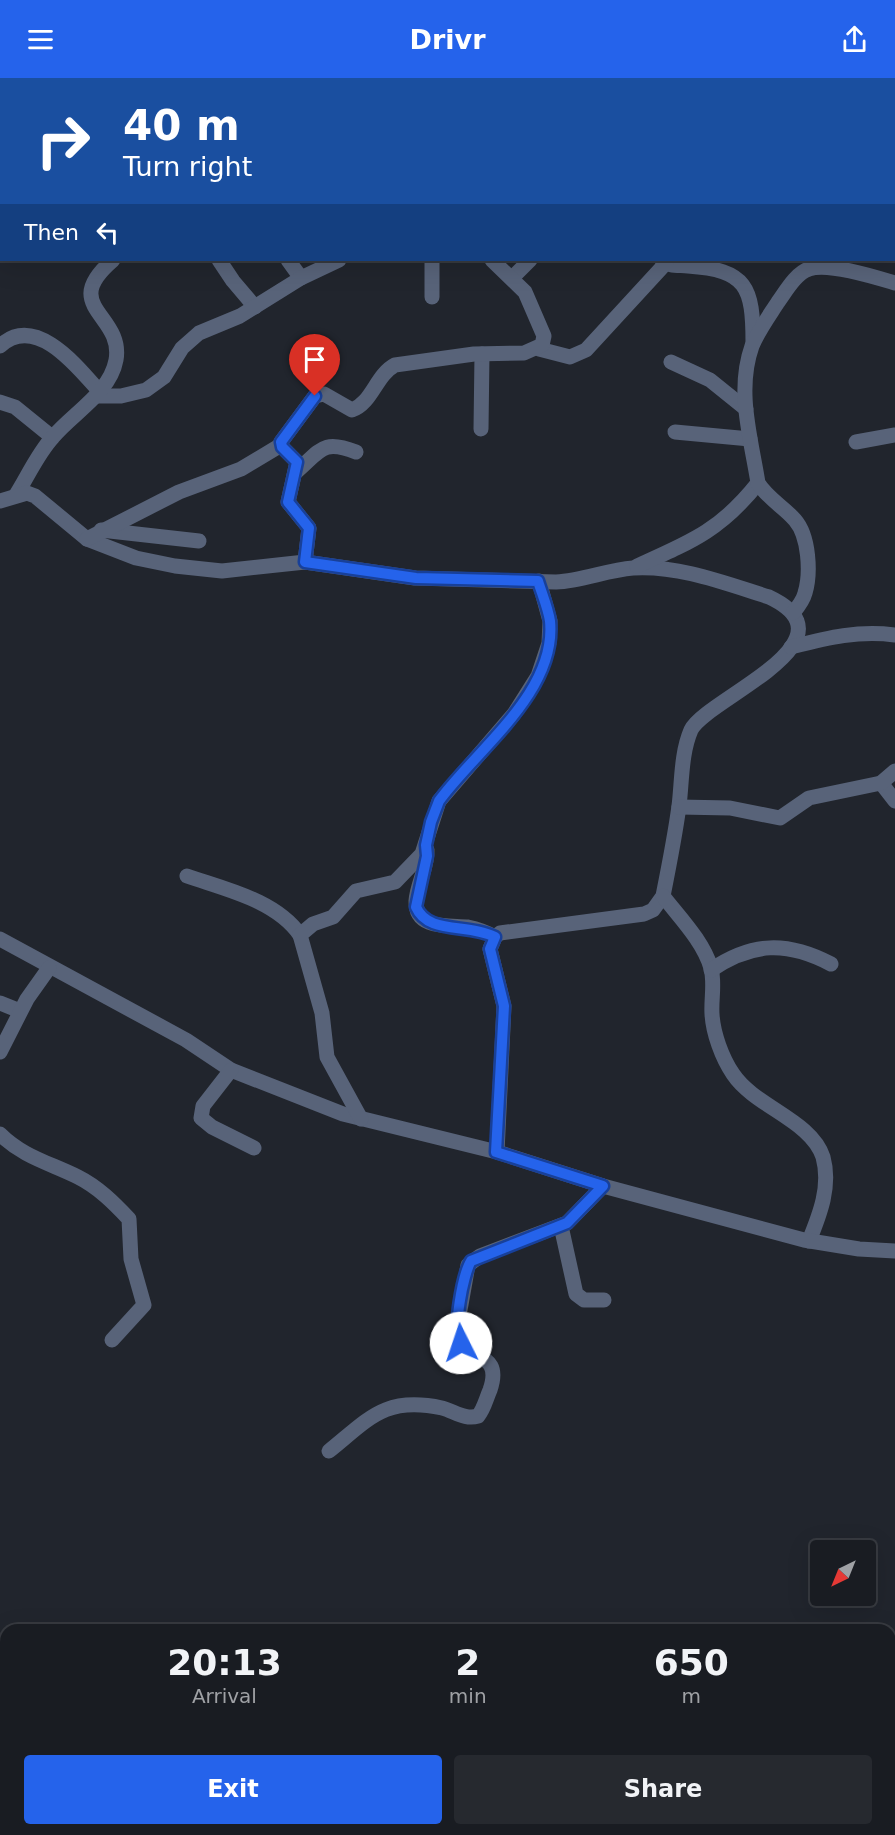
<!DOCTYPE html>
<style>
:root{--surface:#191c22;--page:#26292f;--text:#f1f3f6;--muted:#9fa1a5;--line:#373a40;--accent:#2563eb}
body{margin:0;font-family:"DejaVu Sans",sans-serif;background:var(--page);color:var(--text);height:100vh;display:flex;flex-direction:column;font-size:22px;white-space:nowrap}
*{box-sizing:border-box;margin:0}
p{font-size:20px;color:var(--muted)}
.icon{flex:none;width:33px;height:33px;fill:none;stroke:currentColor;stroke-width:2;stroke-linecap:round;stroke-linejoin:round}
.map{position:relative;flex:1;overflow:hidden}
.drawer{position:absolute;left:0px;top:1546px;width:896px;height:212px;display:flex;flex-direction:column;background:var(--surface);border-radius:18px 18px 0 0;box-shadow:0 6px 24px #0002,0 0 0 2px var(--line)}
.drawer>*{flex:none}
.hud{position:absolute;left:0px;top:0px;width:896px;height:183px;box-shadow:0 6px 24px #0002,0 0 0 2px var(--line);background:#1a4fa0;color:#fff;overflow:hidden}
.needle{width:39px;rotate:223deg}
.controls{position:absolute;left:810px;top:1462px;display:grid;gap:12px}
.controls a{display:grid;place-items:center;width:66px;height:66px;border-radius:6px;background:var(--surface);box-shadow:0 6px 24px #0002,0 0 0 2px var(--line);font-size:30px}
.pin{position:absolute;display:grid;place-items:center;width:51px;height:51px;color:#fff;margin:-62px -26px;border-radius:50% 50% 50% 0;rotate:-45deg;box-shadow:0 0 6px #0007}
.pin .icon{rotate:45deg}
.me{position:absolute;width:66px;margin:-33px;rotate:356deg;stroke-linejoin:round;filter:drop-shadow(0 0 4px #0008)}
.turn{display:flex;align-items:center;gap:21px;height:126px;padding:0 24px;font-size:27px}
.turn .icon{width:78px;height:78px;stroke-width:2.5}
.turn b{display:block;font-size:42px;line-height:51px}
.then{display:flex;align-items:center;height:57px;padding:0 24px;background:#0003;gap:12px;font-size:22px}
.eta{display:flex;justify-content:space-evenly;align-items:center;height:102px;text-align:center}
.eta b{font-size:36px;font-weight:700;line-height:42px}
.cta{display:flex;gap:12px;margin-top:auto;padding:12px 24px}
.cta a{flex:1;height:69px;border-radius:6px;background:var(--accent);color:#fff;font-size:24px;font-weight:700;line-height:69px;text-align:center}
.cta a+a{background:var(--page);color:var(--text)}
header{display:flex;justify-content:space-between;align-items:center;height:78px;padding:0 24px;background:var(--accent);color:#fff;font-size:27px;font-weight:700}
.map>svg:first-child{display:block}
.lines{fill:none;stroke-linecap:round;stroke-linejoin:round}
.minor{stroke:#586379;stroke-width:15}
.route-casing{stroke:#184099;stroke-width:15}
.route{stroke:#2563eb;stroke-width:10}
</style>
<header><svg class="icon" aria-label="menu" viewBox="0 0 24 24"><path d="M4 6h16M4 12h16M4 18h16"/></svg>Drivr<svg class="icon" aria-label="share" viewBox="0 0 24 24"><path d="M12 15V3M7 8l5-5 5 5M5 13v7h14v-7"/></svg></header>
<div class="map">
<svg width="895" height="1757" viewBox="0 0 895 1757">
<rect width="100%" height="100%" fill="#21252d"/>
<g class="lines">
<g class="minor">
<polyline points="407,0 412,2"/>
<polyline points="563,0 564,2"/>
<polyline points="479,2 480,0"/>
<polyline points="219,182 233,203 255,229"/>
<polyline points="288,182 301,200"/>
<path d="M662,182C669,189 678,187 688,188C747,192 753,209 753,265"/>
<polyline points="513,199 530,182"/>
<polyline points="432,219 432,182"/>
<path d="M0,268C35,235 77,288 99,313"/>
<polyline points="539,271 570,279 586,272 666,185"/>
<polyline points="671,284 710,302 746,331"/>
<polyline points="96,318 121,318 146,312 164,299 182,270 199,255 240,238 301,200 339,182"/>
<polyline points="0,324 15,329 52,359"/>
<polyline points="481,351 482,276"/>
<polyline points="675,354 750,361"/>
<polyline points="856,364 895,357"/>
<path d="M297,393C321,372 323,361 356,374"/>
<path d="M16,417C28,398 38,375 53,359C73,335 110,315 116,282C124,236 58,229 113,182"/>
<path d="M0,423L27,415L35,418L87,461L136,480L175,488L222,493L305,484L415,500L556,504C582,503 607,492 633,490C679,487 727,506 769,519C862,563 706,621 691,652C681,675 682,704 679,728C675,758 669,788 663,818L653,832L644,836L500,855L495,859L490,871L504,928L497,1074"/>
<polyline points="101,452 199,463"/>
<polyline points="87,461 179,414 241,391 281,367"/>
<path d="M305,484L309,450L288,424L297,384L282,369L281,364L315,318L324,316L352,332C372,325 376,297 395,287L474,276L524,275L542,267L544,258L525,214L492,182"/>
<path d="M637,488C691,464 721,452 758,405"/>
<path d="M793,535C798,529 803,523 805,515C811,495 809,458 795,442C783,428 768,421 758,405C751,360 736,313 752,268C758,253 769,238 778,224C786,213 796,195 809,191C828,184 875,199 895,205"/>
<path d="M791,569C827,560 858,552 895,557"/>
<polyline points="881,705 895,723"/>
<polyline points="679,729 730,730 780,740 809,720 881,705 895,693"/>
<path d="M427,772C428,789 417,806 416,823C415,852 449,847 468,849C478,851 486,854 495,859"/>
<path d="M187,798C224,811 276,822 300,857"/>
<path d="M663,818C680,840 703,863 711,890C715,905 711,921 712,936C713,955 722,980 733,996C755,1029 811,1042 823,1079C831,1108 820,1136 809,1163"/>
<polyline points="0,861 186,962 231,992 343,1036 497,1074 603,1108 804,1162 859,1171 895,1173"/>
<path d="M711,892C752,864 787,863 831,886"/>
<polyline points="0,925 20,933"/>
<polyline points="0,974 27,921 49,890"/>
<polyline points="231,992 203,1028 201,1040 212,1049 254,1070"/>
<polyline points="361,1041 327,979 322,935 300,857 313,846 333,839 356,813 395,804 422,776 439,723 514,636 538,598 549,565 550,543 539,503"/>
<path d="M0,1056C23,1079 50,1085 78,1099C98,1109 114,1125 129,1141L131,1181L144,1227L112,1262"/>
<polyline points="561,1148 576,1216 584,1222 604,1222"/>
<path d="M329,1373C370,1340 385,1318 442,1330C454,1333 465,1342 478,1338C484,1331 486,1321 490,1312C502,1277 475,1282 458,1261L457,1249L468,1187L480,1178L567,1145L603,1108"/>
</g>
</g>
<g class="lines">
<defs>
<path id="route" d="M315,318L281,364L282,369L297,384L288,424L309,450L305,484L416,500L538,503C542,516 548,530 550,543C557,614 476,672 439,723L431,744L426,767L427,778L416,829C428,857 468,845 495,859L490,871L504,928L496,1074L603,1108L567,1145L471,1183C463,1196 452,1253 461,1265"/>
</defs>
<use href="#route" class="route-casing"/>
<use href="#route" class="route"/>
</g>
</svg>
<div class="controls">
<a><svg class="needle" viewBox="-14 -14 28 28"><path d="M0-13l5 13h-10z" fill="#e53935"/><path d="M0 13l5-13h-10z" fill="#9fa1a5"/></svg></a>
</div>
<div class="pin" style="left:315px;top:318px;background:#d93025"><svg class="icon" aria-label="arrive" viewBox="0 0 24 24"><path d="M6 21V4h12l-3 4 3 4H6"/></svg></div>
<svg class="me" style="left:461px;top:1265px" viewBox="-20 -20 40 40"><circle r="19" fill="#fff"/><path d="M0-13L10 11 0 6-10 11z" fill="#2563eb"/></svg>
<div class="hud">
<div class="turn"><svg class="icon" aria-label="right" viewBox="0 0 24 24"><path d="M7 20v-9h11M14 6l5 5-5 5"/></svg><div><b>40 m</b>Turn right</div></div>
<div class="then">Then<svg class="icon" aria-label="left" viewBox="0 0 24 24"><path d="M17 20v-9H6M10 6l-5 5 5 5"/></svg></div>
</div>
<section class="drawer">
<div class="eta">
<div><b>20:13</b><p>Arrival</p></div>
<div><b>2</b><p>min</p></div>
<div><b>650</b><p>m</p></div>
</div>
<div class="cta"><a>Exit</a><a>Share</a></div>
</section>
</div>
